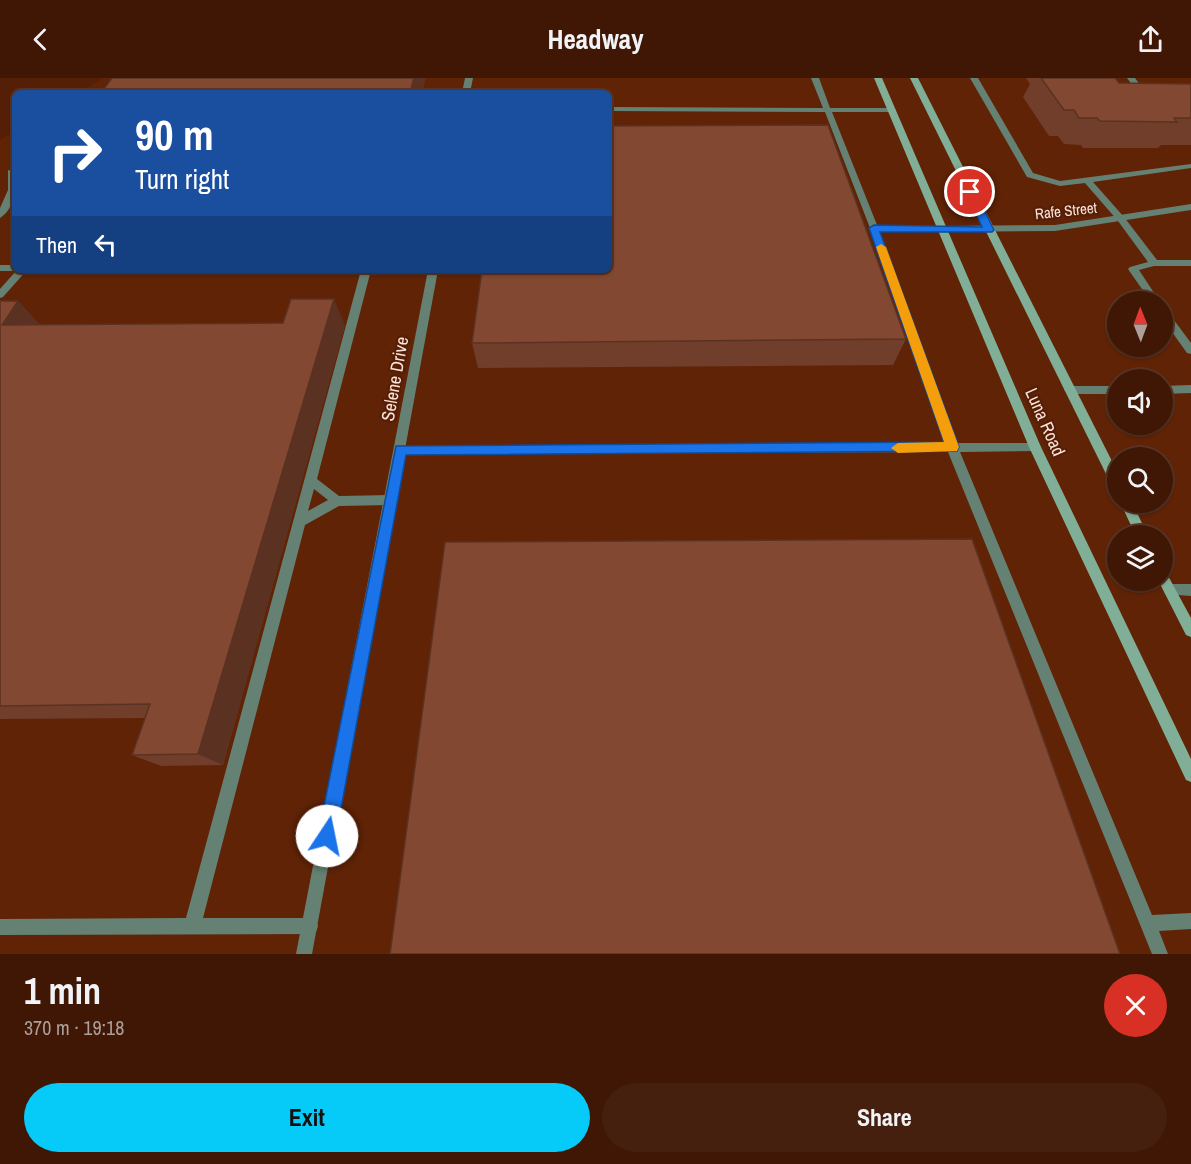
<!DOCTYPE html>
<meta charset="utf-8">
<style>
:root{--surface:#3f1704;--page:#46200e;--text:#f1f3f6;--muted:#ad9f9a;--line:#583626;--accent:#06cbf9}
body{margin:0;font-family:"Archivo Narrow",sans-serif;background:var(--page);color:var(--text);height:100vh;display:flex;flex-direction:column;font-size:22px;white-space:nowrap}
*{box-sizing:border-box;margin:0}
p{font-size:20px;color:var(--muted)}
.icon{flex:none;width:33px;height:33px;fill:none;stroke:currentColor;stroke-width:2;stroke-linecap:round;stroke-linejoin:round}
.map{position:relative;height:876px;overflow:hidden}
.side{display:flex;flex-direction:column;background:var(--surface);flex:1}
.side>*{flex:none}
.hud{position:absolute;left:12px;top:12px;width:600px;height:183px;border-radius:9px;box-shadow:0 2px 4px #0004,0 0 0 2px var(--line);background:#1a4fa0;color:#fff;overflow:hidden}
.needle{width:39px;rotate:359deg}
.buttons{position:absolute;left:1107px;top:213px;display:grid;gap:12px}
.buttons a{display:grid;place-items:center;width:66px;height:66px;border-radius:50%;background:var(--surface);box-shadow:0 2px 4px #0004,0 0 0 2px var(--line);font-size:30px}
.pin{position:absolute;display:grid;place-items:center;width:51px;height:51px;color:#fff;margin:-26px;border:3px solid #fff;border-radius:50%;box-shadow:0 2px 6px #0007}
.me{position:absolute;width:66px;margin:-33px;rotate:11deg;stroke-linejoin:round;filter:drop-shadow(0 0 4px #0008)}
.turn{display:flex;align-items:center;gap:21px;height:126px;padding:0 24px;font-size:27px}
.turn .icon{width:78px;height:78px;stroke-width:2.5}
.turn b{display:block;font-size:42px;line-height:51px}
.then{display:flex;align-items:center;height:57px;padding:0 24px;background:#0003;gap:12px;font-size:22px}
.round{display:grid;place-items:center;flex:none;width:63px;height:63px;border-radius:32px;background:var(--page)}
.headline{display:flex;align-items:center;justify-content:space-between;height:102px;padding:0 24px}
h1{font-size:36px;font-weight:700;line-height:45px}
.button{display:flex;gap:12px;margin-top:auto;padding:12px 24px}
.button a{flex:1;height:69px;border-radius:36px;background:var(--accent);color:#111;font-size:24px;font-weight:700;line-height:69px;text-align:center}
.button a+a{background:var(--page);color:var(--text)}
header{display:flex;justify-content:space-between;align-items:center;height:78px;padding:0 24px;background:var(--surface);font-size:27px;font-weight:700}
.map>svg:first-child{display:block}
.built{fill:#602306;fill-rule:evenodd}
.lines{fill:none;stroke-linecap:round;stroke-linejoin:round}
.service{fill:#658173;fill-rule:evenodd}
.minor{fill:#658173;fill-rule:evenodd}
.secondary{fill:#81ae97;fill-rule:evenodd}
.wall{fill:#703e2a}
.shaded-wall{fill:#5b3222}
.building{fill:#824831;stroke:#5b3222;stroke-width:1.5}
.route{fill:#1a73e8;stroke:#114b97;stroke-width:1.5}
.slow{fill:#f59e0b}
.labels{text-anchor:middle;stroke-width:4.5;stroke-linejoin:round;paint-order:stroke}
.far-street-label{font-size:15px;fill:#fee2d7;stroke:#541f06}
.street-label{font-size:18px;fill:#fee2d7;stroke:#541f06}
</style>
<header><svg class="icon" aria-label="back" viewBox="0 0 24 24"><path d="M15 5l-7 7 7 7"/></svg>Headway<svg class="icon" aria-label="share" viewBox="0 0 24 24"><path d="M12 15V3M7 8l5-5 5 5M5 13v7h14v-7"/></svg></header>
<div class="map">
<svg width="1191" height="876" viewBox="0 0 1191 876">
<rect width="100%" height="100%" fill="#541f06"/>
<path class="built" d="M103,0H1191V876H0V62L15,53V192H609V15H78ZM1118,224H1162V268H1118ZM1118,302H1162V346H1118ZM1118,380H1162V424H1118ZM1118,458H1162V502H1118Z"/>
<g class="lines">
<g class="service">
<polygon points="811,0 819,0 830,30 892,30 896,32 892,34 832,34 877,147 944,148 948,151 944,154 879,153 956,365 1035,365 1041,369 1035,373 960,374 1152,837 1191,835 1191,851 1159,853 1168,876 1152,876 948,374 400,376 394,372 400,368 945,365 870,150 825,34 609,33 609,29 823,30"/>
<polygon points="970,0 978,0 1033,95 1060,103 1191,86 1191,90 1093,104 1124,139 1157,182 1191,182 1191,188 1154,188 1139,192 1160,224 1151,224 1128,191 1130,189 1148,184 1118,143 1085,105 1060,108 1027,99"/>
<polygon points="1127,0 1135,0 1144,12 1151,14 1147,16 1139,16"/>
<polygon points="0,187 15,187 15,192 27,192 3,219 0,220 0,211 16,193 0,193"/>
<path d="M361,192H371L317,401L339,418L391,417L395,419L397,422L395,425L391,427L339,428L305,447L203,840H310L316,842L318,848L316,854L310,856L0,857V841L186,840ZM314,411L328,422L308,433Z"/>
<polygon points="1162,229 1165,230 1191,265 1191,276 1187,275 1162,240"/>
<polygon points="1191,307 1191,315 1162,316 1162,308"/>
<polygon points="1069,308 1118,308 1118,316 1069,316 1064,312"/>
<polygon points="1170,506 1191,506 1191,518 1165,516 1164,512 1165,508"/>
</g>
<g class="minor">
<polygon points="465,0 473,0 470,15 462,15"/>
<path d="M8,92L15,94C15,110 16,130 0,140V130L8,112Z"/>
<polygon points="1191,126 1191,132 1055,153 944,154 940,151 944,148 1055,147"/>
<polygon points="428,192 438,192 312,876 296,876"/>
</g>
<g class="secondary">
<polygon points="874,0 882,0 1041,369 1191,681 1191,704 1186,702 1029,369"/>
<polygon points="910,0 918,0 1118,395 1118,413 1112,408"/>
<polygon points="1120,424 1132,424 1148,458 1136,458"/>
<polygon points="1162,493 1166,494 1191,540 1191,559 1186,557 1158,502 1162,502"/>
</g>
</g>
<g class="wall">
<polygon points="1026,0 1115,0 1119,5 1191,6 1191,67 1161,67 1158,70 1083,70 1081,67 1064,66 1058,58 1049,58 1023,19 1030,6"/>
<polygon points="0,223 18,223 39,246 345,247 223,687 161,688 132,677 145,640 0,641"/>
<polygon points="906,261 893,287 478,290 472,265"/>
</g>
<g class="shaded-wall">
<polygon points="414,0 426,0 422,15 410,15"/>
<polygon points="334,221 345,247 223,687 198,676"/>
<polygon points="18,223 42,249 2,247"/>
</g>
<g class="building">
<polygon points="112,0 414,0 410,15 101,15"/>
<polygon points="1041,0 1115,0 1119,5 1191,6 1191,40 1174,40 1177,44 1100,43 1097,40 1079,40 1074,32 1064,32"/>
<polygon points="828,47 906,261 472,265 482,192 609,192 609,48"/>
<polygon points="291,221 334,221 198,676 132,677 150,626 0,628 0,223 18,223 2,247 283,245"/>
<polygon points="972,461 1120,876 390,876 445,464"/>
</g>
<polygon class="route" points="970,111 975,114 994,152 992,154 880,154 959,369 957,373 406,377 336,758 333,765 327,767 321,765 318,758 396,368 944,364 869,150 874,147 982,149 966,114"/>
<polygon class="slow" points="881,166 886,169 959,369 957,373 898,375 891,370 898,365 944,364 876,169"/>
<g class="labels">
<g class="far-street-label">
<text transform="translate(1066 133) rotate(-6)" y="5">Rafe Street</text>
</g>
<g class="street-label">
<text transform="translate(395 301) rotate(-80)" y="6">Selene Drive</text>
<text transform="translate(1045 344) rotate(66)" y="6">Luna Road</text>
</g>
</g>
</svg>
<div class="buttons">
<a><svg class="needle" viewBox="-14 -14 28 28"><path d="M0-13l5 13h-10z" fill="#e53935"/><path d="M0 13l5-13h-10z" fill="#ad9f9a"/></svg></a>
<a><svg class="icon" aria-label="sound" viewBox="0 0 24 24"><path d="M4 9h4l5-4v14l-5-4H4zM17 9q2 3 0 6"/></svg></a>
<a><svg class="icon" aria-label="search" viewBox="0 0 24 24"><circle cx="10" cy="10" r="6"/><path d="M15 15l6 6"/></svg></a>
<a><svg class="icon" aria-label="layers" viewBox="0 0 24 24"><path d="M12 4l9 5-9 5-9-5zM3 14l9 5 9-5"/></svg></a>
</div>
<div class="pin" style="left:970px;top:114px;background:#d93025"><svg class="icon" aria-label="arrive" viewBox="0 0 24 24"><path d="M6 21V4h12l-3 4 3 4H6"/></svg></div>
<svg class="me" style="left:327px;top:758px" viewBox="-20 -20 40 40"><circle r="19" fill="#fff"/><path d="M0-13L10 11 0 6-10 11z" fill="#1a73e8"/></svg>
<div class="hud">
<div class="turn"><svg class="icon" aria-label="right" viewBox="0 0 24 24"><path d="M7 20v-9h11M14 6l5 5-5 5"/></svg><div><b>90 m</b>Turn right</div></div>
<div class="then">Then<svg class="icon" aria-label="left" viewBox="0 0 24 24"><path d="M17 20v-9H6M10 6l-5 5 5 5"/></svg></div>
</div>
</div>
<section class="side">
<div class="headline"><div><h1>1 min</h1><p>370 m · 19:18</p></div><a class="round" style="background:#d93025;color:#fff"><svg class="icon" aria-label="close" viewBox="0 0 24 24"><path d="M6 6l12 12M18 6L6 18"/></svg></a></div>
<div class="button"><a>Exit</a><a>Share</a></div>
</section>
